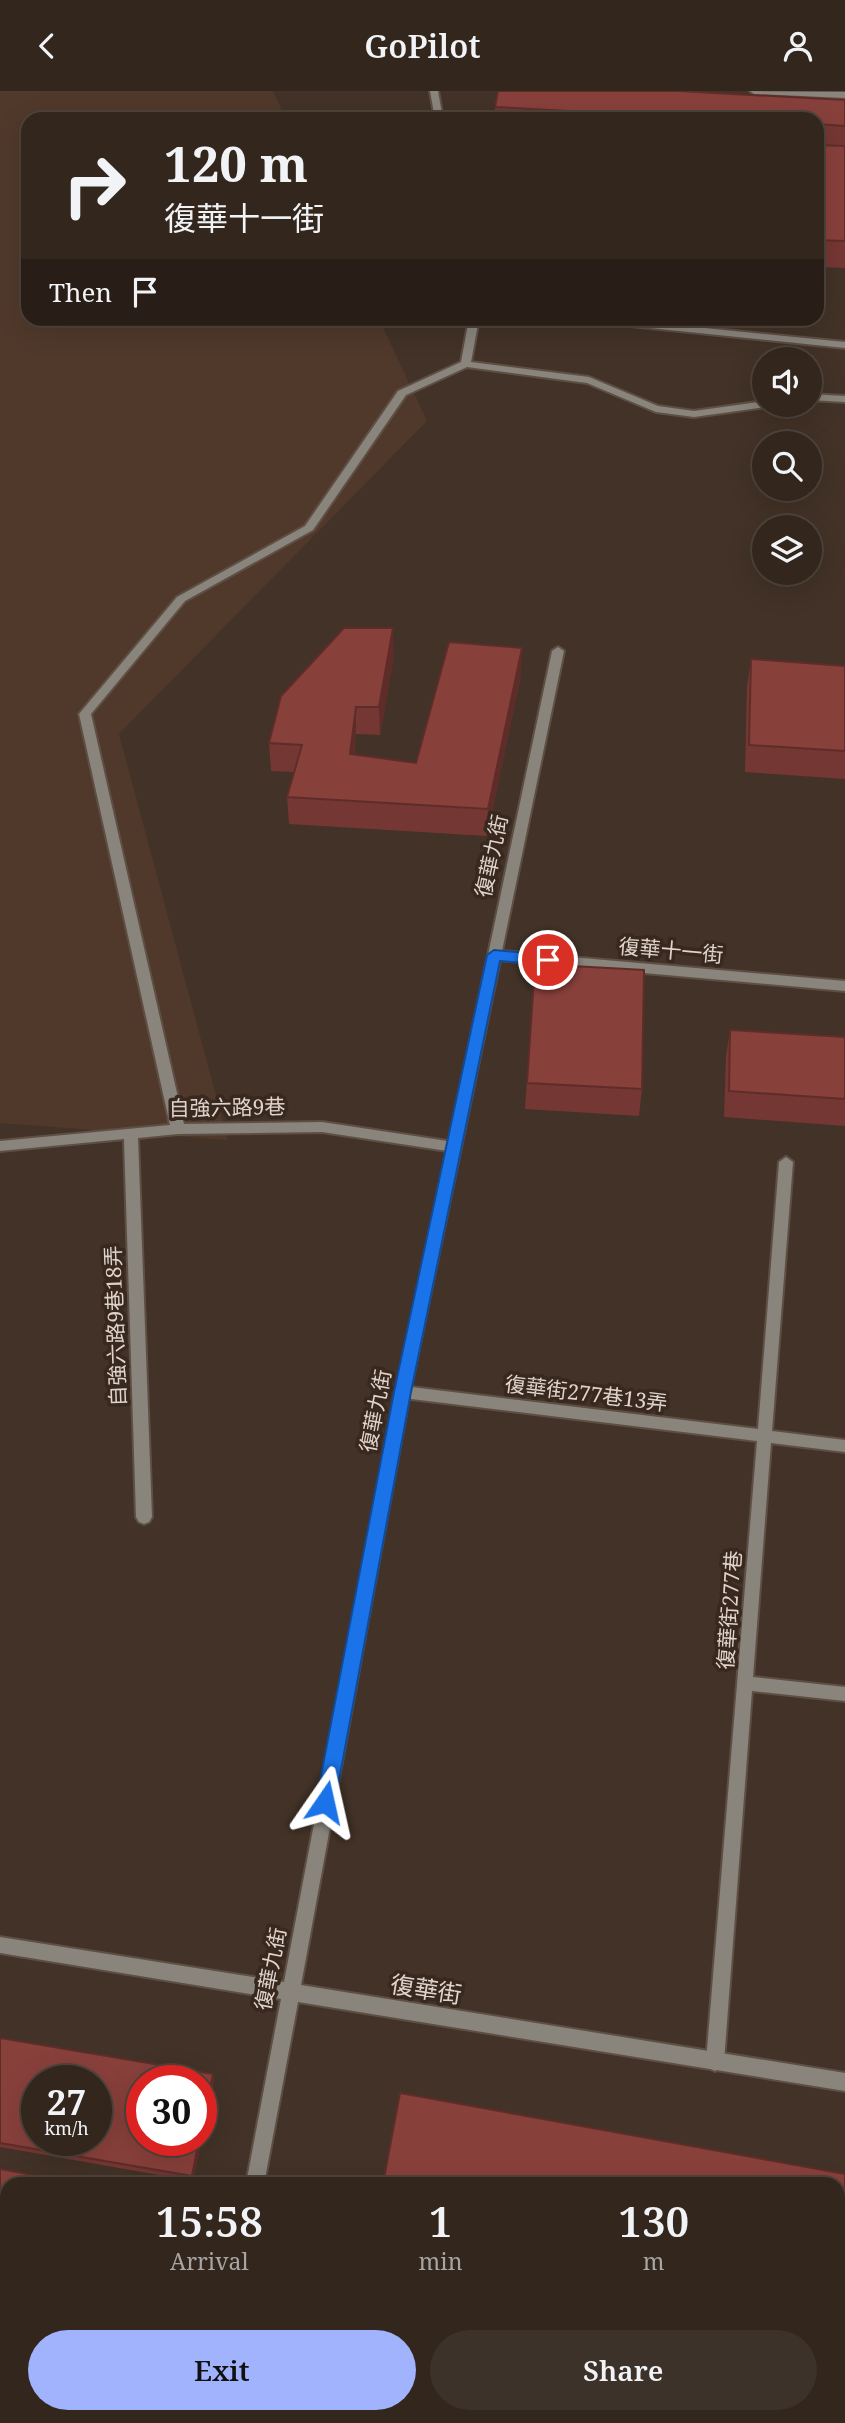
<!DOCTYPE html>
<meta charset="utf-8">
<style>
:root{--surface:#32261d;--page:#3d322a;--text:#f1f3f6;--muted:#a8a5a4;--line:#4d433b;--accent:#a1b3fd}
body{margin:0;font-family:"Noto Serif","Noto Sans TC",serif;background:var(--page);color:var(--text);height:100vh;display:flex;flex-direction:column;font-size:26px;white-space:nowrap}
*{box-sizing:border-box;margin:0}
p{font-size:23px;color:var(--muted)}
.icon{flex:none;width:38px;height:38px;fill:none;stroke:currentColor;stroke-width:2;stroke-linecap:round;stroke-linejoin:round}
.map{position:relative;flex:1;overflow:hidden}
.details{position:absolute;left:0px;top:2086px;width:845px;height:247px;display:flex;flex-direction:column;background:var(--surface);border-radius:21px 21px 0 0;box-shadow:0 7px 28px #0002,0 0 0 2px var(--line)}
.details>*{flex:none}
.guide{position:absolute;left:21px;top:21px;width:803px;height:214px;border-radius:21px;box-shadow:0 7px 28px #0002,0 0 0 2px var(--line);background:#32261d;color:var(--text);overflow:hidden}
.fabs{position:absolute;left:752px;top:256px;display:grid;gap:14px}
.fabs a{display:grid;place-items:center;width:70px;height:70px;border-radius:50%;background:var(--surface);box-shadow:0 7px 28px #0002,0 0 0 2px var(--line);font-size:35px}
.speed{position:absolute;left:21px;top:1974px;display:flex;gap:14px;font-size:35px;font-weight:700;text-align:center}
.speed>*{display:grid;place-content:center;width:91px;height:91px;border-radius:50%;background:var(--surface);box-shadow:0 7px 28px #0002,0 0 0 2px var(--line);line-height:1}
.speed small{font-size:18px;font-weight:400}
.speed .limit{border:10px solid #d22;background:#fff;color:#111}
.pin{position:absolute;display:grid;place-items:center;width:60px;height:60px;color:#fff;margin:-30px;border:4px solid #fff;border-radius:50%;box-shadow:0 2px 7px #0007}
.me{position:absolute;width:77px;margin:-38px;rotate:11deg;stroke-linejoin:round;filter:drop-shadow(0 0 5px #0008)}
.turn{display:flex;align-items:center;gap:24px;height:147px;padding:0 28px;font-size:32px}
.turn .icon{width:91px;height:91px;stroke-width:2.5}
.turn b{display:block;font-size:49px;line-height:60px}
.then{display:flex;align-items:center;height:66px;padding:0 28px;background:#0003;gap:14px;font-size:26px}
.eta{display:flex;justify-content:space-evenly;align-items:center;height:119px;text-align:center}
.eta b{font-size:42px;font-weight:600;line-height:49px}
.action{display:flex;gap:14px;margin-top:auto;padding:14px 28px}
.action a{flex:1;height:80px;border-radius:42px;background:var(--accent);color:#111;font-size:28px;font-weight:600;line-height:80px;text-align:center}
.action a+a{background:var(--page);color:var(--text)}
header{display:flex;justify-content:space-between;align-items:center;height:91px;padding:0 28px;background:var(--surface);font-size:32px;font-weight:600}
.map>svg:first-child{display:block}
.built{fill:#50392b}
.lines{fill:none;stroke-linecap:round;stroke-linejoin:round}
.service-casing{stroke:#5e4f45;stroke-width:4}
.minor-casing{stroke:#5e4f45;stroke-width:4}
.tertiary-casing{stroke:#5e4f45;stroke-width:4}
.service{fill:#89847c;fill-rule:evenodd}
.minor{fill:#89847c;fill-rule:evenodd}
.tertiary{fill:#89847c;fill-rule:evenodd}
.wall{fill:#753733}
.shaded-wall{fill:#5f2d29}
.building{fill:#88403b;stroke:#5f2d29;stroke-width:2;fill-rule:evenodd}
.route{fill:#1a73e8;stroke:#114b97;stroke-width:2}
.labels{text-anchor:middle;stroke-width:7;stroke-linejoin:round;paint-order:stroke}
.street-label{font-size:21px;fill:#dfd4cd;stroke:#38281e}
.near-street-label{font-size:24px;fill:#dfd4cd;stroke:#38281e}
</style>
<header><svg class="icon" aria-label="back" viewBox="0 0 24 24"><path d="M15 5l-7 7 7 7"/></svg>GoPilot<svg class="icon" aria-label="person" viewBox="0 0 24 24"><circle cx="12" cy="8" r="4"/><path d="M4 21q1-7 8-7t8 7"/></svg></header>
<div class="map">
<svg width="845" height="2332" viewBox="0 0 845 2332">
<rect width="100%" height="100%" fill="#423227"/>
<polygon class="built" points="0,0 273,0 286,28 28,28 28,228 379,228 427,330 119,643 228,1049 0,1032"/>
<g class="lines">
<defs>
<g id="service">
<polygon points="430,0 438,0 443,28 435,28"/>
<polygon points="469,228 479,228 471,271 589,286 658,315 694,320 765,310 765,313 770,313 765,316 694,326 656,321 587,292 467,276 406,304 313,439 185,510 91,623 184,1033 322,1031 454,1051 461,1056 454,1061 322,1041 178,1043 138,1047 152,1426 149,1431 144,1433 139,1431 136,1426 124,1048 0,1060 0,1050 170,1034 79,623 177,506 305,435 398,300 461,271"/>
<polygon points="587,228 615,228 845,251 845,257 592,231"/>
<polygon points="810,303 845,305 845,311 810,309"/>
<polygon points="786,1066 793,1071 772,1340 845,1349 845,1361 771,1352 753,1586 845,1596 845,1610 752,1600 724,1971 721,1977 715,1980 709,1977 706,1971 757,1350 403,1307 398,1305 396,1301 398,1297 403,1295 758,1338 779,1071"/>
</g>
<g id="minor">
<polygon points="558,556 564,560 502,860 845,890 845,900 500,869 410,1301 301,1894 845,1982 845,2000 298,1911 264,2093 246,2093 281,1908 0,1862 0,1846 284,1891 396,1301 552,560"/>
<polygon points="202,2326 222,2326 221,2332 201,2332"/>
</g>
<polygon id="tertiary" points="750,0 845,1 845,7 754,3"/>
</defs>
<use href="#service" class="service-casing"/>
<use href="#minor" class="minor-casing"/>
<use href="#tertiary" class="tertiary-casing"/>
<use href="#service" class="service"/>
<use href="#minor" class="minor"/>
<use href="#tertiary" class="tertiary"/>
</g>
<g class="wall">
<polygon points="845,9 845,177 817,176 817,28 495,28 495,16"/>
<polygon points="394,564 380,644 356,643 354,664 416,672 521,584 487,745 289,733 287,706 294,681 271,680 269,652"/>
<polygon points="751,568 845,575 845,688 745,681 747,596"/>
<polygon points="535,873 642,998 639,1025 525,1018"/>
<polygon points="730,939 845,946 845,1035 724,1026 726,965"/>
<polygon points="0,1947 213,1983 214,1989 193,2090 0,2056"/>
<polygon points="0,2078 7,2093 7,2205 0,2203"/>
<polygon points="845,2083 845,2272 838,2270 838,2093"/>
</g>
<g class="shaded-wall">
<polygon points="393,537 394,564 380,644 379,616"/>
<polygon points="522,557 521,584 487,745 488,718"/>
<polygon points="356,616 356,643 351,690 350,663"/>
<polygon points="213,1983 214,1989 193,2090 192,2085 199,2049 201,2049 201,2040"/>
</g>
<g class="building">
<polygon points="498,0 678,0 845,9 845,35 817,33 817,28 721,28 495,16"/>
<polygon points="817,54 845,55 845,150 817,149"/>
<polygon points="344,537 393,537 379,616 356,616 350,663 416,672 449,551 522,557 488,718 287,706 302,654 269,652 281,605"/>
<polygon points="751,568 845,575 845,660 749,654"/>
<polygon points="535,873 644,879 642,998 527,992"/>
<polygon points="730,939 845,946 845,1008 729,1000"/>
<path d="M0,1947L213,1983L201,2040V1990H142V2049H199L192,2085L0,2052ZM37,1990H96V2049H37Z"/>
<polygon points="400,2002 845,2083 845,2257 838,2256 838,2093 383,2093"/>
<polygon points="0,2078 81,2093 7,2093 7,2201 0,2200"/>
<polygon points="0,2305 7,2306 7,2326 106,2326 127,2330 127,2332 0,2332"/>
</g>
<polygon class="route" points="494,859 548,864 555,869 548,874 500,870 411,1301 335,1711 332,1717 325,1720 318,1717 316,1711 394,1301 487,864"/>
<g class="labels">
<g class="street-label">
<text transform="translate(492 765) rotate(-78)" y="7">復華九街</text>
<text transform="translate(671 860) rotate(5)" y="7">復華十一街</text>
<text transform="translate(227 1017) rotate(-1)" y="7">自強六路9巷</text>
<text transform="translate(116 1235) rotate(-92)" y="7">自強六路9巷18弄</text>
<text transform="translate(586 1303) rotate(7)" y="7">復華街277巷13弄</text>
<text transform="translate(376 1320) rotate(-79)" y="7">復華九街</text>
<text transform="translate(730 1519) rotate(-86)" y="7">復華街277巷</text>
<text transform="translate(271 1878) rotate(-79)" y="7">復華九街</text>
</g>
<g class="near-street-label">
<text transform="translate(426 1899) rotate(9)" y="8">復華街</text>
</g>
</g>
</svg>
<div class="fabs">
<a><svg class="icon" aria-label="sound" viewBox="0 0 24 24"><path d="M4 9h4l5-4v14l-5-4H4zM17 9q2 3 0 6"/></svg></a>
<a><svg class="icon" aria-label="search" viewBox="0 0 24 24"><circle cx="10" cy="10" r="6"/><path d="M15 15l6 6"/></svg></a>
<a><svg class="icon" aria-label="layers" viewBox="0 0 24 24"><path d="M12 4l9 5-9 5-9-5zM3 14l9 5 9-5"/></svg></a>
</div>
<div class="speed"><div>27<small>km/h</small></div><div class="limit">30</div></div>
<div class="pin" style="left:548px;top:869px;background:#d93025"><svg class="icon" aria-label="arrive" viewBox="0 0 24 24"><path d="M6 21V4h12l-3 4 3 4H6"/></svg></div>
<svg class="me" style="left:325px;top:1711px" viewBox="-20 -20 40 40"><path d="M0-17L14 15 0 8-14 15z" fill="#1a73e8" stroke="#fff" stroke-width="4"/></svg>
<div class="guide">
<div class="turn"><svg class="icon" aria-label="right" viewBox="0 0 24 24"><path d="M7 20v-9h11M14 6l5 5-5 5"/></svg><div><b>120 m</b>復華十一街</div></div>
<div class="then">Then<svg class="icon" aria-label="arrive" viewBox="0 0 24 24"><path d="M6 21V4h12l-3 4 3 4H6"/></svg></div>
</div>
<section class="details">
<div class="eta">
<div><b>15:58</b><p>Arrival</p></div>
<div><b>1</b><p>min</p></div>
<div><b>130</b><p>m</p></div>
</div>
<div class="action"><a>Exit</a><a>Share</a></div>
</section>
</div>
